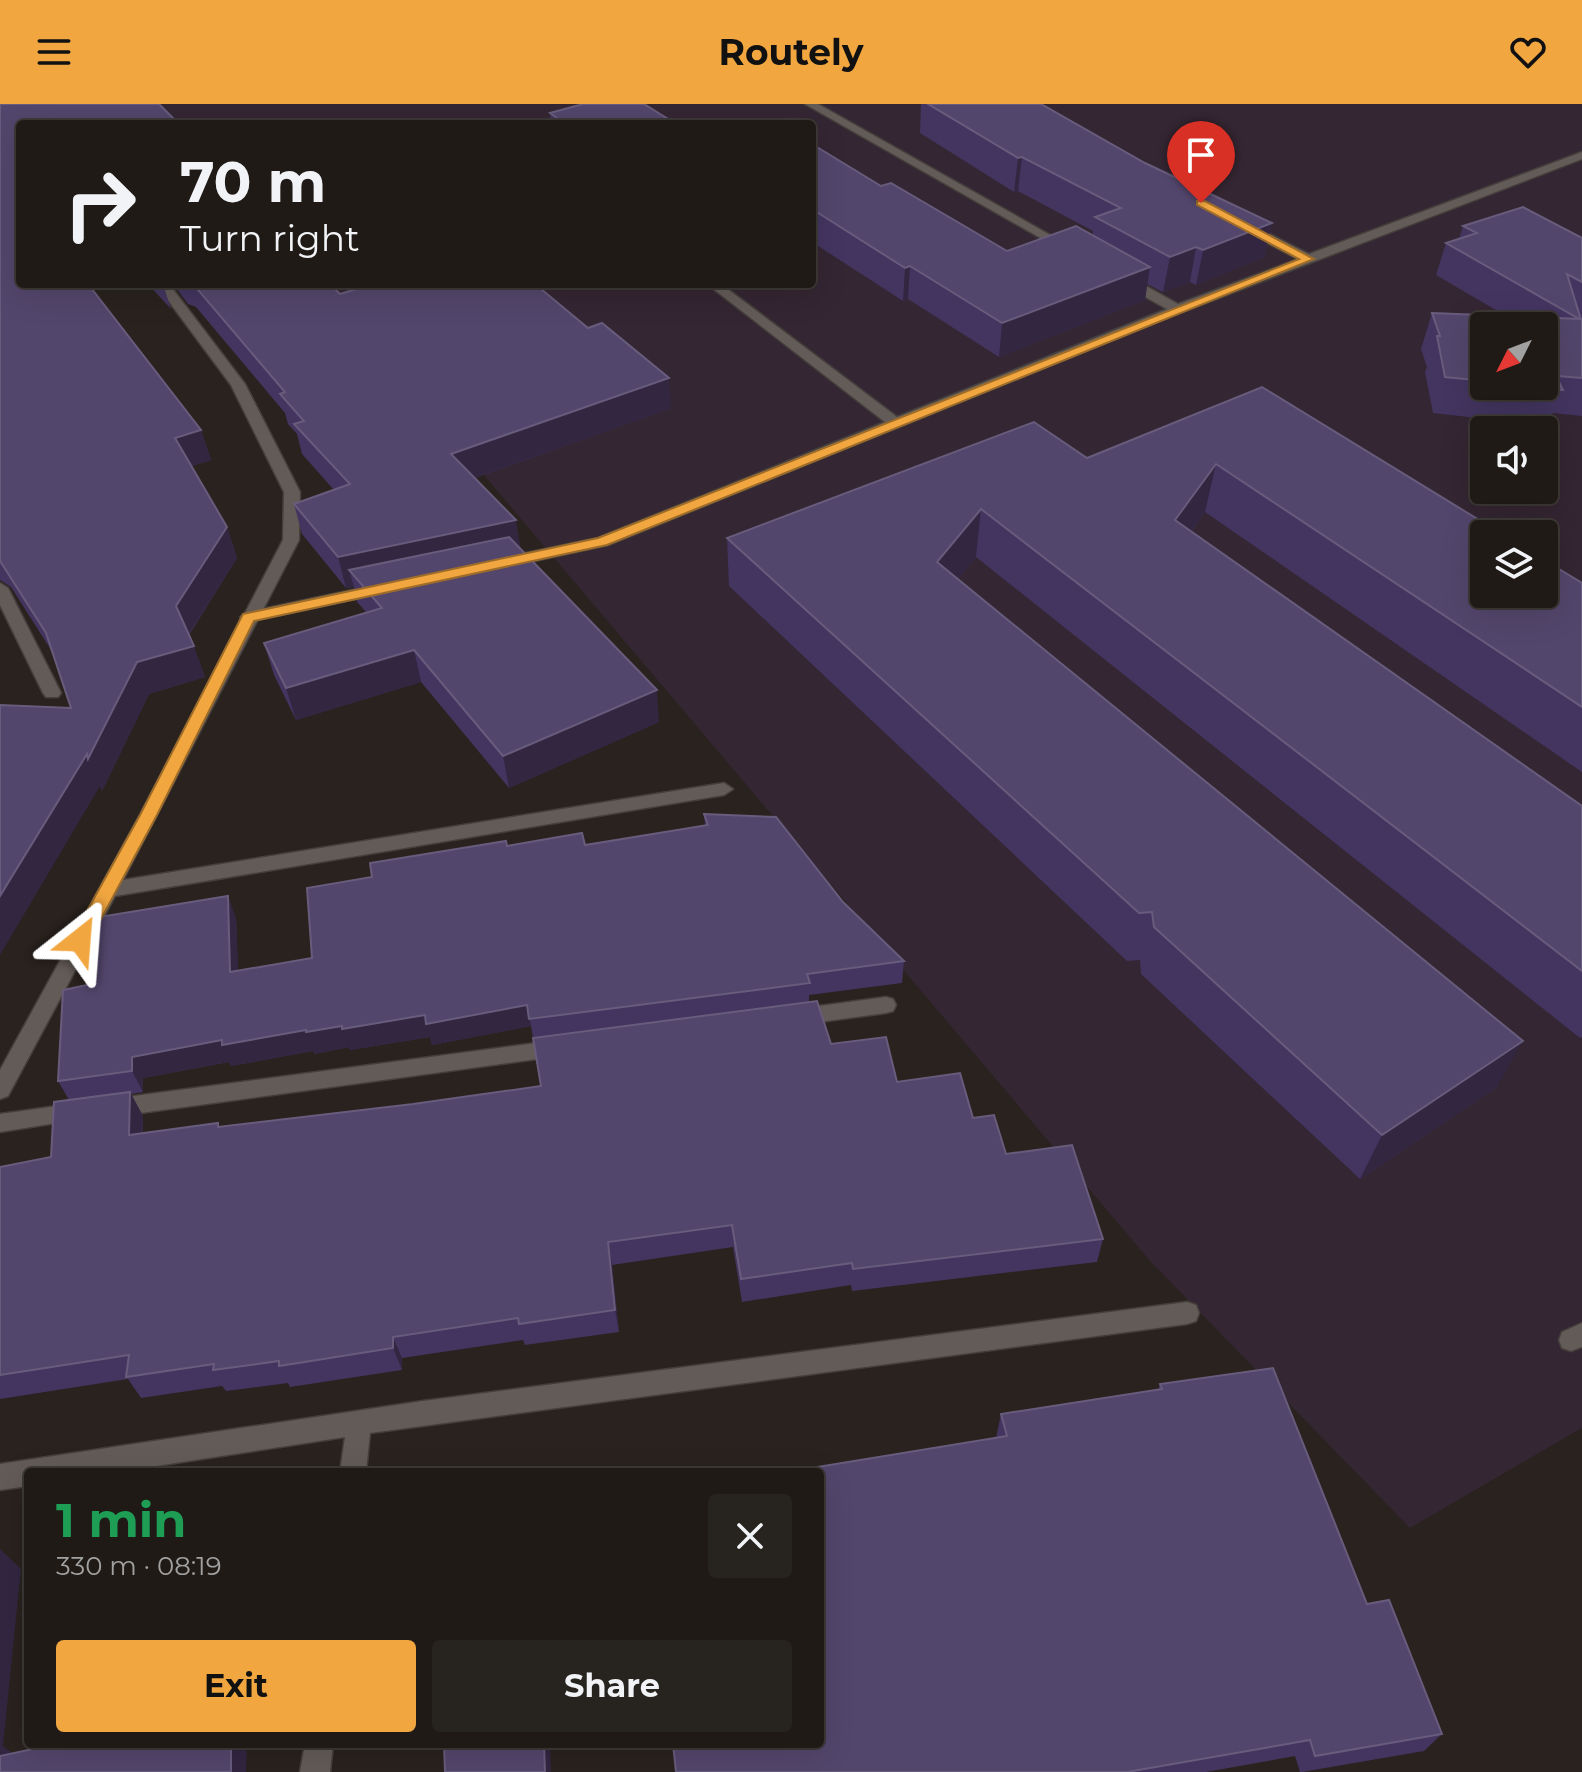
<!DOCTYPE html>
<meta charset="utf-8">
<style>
:root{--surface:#1f1a16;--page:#27231f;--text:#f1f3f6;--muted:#a1a1a1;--line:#3c3835;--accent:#f1a640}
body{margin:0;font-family:Montserrat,sans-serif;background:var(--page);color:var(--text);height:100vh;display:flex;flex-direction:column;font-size:30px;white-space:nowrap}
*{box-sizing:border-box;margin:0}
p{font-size:26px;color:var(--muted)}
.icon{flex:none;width:44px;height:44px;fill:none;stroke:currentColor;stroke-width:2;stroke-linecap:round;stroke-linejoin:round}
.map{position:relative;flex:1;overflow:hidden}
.panel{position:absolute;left:24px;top:1364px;width:800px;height:280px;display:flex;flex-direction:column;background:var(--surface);border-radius:8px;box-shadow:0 8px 32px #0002,0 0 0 2px var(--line)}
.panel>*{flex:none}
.banner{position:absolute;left:16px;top:16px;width:800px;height:168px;border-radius:8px;box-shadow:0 8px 32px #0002,0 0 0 2px var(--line);background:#1f1a16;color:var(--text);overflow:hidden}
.needle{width:52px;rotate:228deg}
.tools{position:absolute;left:1470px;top:208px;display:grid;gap:16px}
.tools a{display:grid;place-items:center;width:88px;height:88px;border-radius:8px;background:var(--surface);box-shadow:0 8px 32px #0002,0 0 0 2px var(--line);font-size:40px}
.pin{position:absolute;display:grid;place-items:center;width:68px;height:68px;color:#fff;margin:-82px -34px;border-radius:50% 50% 50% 0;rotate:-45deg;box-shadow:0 0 8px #0007}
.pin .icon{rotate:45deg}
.me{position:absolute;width:88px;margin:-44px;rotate:28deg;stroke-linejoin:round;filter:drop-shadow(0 0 6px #0008)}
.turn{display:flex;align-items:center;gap:28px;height:168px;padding:0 32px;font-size:36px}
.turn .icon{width:104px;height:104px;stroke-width:2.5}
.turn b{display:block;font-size:56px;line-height:68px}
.round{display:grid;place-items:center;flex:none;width:84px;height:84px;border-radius:8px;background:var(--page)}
.summary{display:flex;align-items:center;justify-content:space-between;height:136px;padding:0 32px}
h1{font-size:48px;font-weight:700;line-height:60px;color:#1e9e55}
.action{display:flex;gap:16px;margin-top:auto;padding:16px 32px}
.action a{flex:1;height:92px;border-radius:8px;background:var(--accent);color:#111;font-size:32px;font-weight:700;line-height:92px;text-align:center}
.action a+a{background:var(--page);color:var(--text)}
header{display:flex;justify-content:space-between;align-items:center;height:104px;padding:0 32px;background:var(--accent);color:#111;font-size:36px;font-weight:700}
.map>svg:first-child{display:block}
.industrial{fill:#342632;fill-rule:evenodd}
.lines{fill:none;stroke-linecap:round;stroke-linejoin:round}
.lane-casing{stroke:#443f3c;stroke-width:3}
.street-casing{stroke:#443f3c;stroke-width:3}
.lane{fill:#635b57;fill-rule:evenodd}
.street{fill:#635b57;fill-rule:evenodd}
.wall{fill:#433560;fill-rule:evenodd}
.shaded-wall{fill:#322641}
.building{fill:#53466c;stroke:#675c7c;stroke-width:2}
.route{fill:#f1a640;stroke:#9d6c2a;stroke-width:2}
</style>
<header><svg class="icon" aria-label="menu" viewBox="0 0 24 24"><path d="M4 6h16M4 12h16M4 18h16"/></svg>Routely<svg class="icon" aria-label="heart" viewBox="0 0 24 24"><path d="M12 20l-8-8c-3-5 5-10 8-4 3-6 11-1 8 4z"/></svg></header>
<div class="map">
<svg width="1582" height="1668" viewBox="0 0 1582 1668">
<rect width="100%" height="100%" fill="#29221e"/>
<path class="industrial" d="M158,0H1582V1324L1410,1424L1150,1157L432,310L317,180H812V20H176ZM1484,222H1544V282H1484ZM1484,326H1544V386H1484ZM1484,430H1544V490H1484Z"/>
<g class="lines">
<defs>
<g id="lane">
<polygon points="607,0 624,0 558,20 539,20"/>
<polygon points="805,0 818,0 1075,145 1065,148"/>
<polygon points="1582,48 1582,55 1182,208 608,441 502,464 494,459 502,454 598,434 885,318 707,180 721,180 897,313 1167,205 1120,179 1120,173 1130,173 1178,200 1298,155 1240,125 1240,119 1248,119 1309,150"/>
<polygon points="381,480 387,482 387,488 248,518 240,513 248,508"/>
</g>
<g id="street">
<polygon points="156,180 169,180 245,280 300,388 299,436 123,776 724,679 733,685 724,691 115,792 8,992 0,995 0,966 140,711 283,436 284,388 231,281"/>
<polygon points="0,479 8,484 61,589 58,593 46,593 43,589 0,501"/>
<polygon points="886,893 893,895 896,901 893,907 886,909 797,921 790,919 787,913 790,907 797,905"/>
<polygon points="559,936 566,938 570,944 566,950 559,952 111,1013 103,1010 100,1004 103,998 111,995"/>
<polygon points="79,999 87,1002 90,1008 87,1014 0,1028 0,1010"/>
<polygon points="1187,1198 1196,1201 1199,1209 1196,1217 1187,1220 370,1329 366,1368 340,1368 345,1333 117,1368 28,1368 28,1382 0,1386 0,1360 423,1297"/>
<polygon points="1582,1219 1582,1243 1571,1247 1562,1244 1559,1236 1562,1228"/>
<polygon points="305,1640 333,1640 330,1668 300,1668"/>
</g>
</defs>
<use href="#lane" class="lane-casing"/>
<use href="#street" class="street-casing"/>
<use href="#lane" class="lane"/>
<use href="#street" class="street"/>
</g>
<g class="wall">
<polygon points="0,0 20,180 201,326 211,356 192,362 227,423 237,454 189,531 205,573 149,590 102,687 71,604 53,549 11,483 0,476"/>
<polygon points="921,0 1041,0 1145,59 1272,119 1264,153 1196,181 1190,178 1163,188 1147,180 1145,196 999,253 908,195 903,197 812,138 812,40 881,82 1007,147 1093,131 1093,127 1018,87 1014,88 920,29"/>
<polygon points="550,9 676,20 551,20"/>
<path d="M1463,122L1582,134V312L1553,309L1548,322L1433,309L1425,268L1427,263L1421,245L1432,209L1506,212L1436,171L1446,139L1459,135ZM1484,222L1544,282H1484Z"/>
<polygon points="148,180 163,180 171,205"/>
<polygon points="173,180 330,180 340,190 671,304 475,374 521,445 659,618 509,684 421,578 296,616 274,571 264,539 367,509 357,498 354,483 346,484 302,430 294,400 334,386 302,350 297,330 288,320 285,309 196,203 188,200"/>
<polygon points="1262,283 1582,479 1582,668 1205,408 1191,428 1582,702 1582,933 1580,934 976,453 958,475 1497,983 1360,1075 1141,870 1140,856 1127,857 729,482 727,434 1087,354"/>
<path d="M704,710L843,798L904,857L902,879L809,891V898L831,940L897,978L973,1014L1006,1050L1103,1135L1097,1158L852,1187L851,1181L742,1198L733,1143L612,1161L619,1228L525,1241L523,1236L402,1254V1266L290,1283L288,1279L226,1287L222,1282L141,1294L128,1275L0,1295V1063L51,1053L69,996L58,977L87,881L236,814L238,867L312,854L372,773L507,742L585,741L705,721ZM531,922L541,982L413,1000L220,1023L143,1029V1012L131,990L143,988V974L229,958L231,962L313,947L314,950L349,943L350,946L430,933L432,941Z"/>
<polygon points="1160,1280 1367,1500 1442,1630 1424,1647 1302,1668 1300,1668 1295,1652 1206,1668 676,1668 996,1334 1001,1310 1158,1286"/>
</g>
<g class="shaded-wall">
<polygon points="1022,53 1018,87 1014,88 1018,54"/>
<polygon points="1272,119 1264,153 1196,181 1203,146"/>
<polygon points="1196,143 1190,178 1163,188 1170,153"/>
<polygon points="910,162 908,195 903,197 905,164"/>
<polygon points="1150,163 1145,196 999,253 1002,219"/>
<polygon points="669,274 671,304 457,380 451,350"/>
<polygon points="201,326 211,356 185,364 175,334"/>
<polygon points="1216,360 1205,408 1165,464 1175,416"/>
<polygon points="981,405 976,453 933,506 937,458"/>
<polygon points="516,416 521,447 349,466 354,483 346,484 338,453"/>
<polygon points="227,423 237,454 187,533 176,502"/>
<polygon points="194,542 205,573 149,590 102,687 100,682 0,851 0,792 137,558"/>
<polygon points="414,546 421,578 296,616 286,584"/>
<polygon points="657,586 659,618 509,684 503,652"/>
<polygon points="228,792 236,814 239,890 230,868"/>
<polygon points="527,901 531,922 432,941 430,933 350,946 349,943 314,950 313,947 231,962 229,958 143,974 143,988 132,967 132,953 222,936 425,911"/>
<polygon points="1523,937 1497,983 1360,1075 1382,1031"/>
<polygon points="130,988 143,1012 142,1054 129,1031"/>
<polygon points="608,1138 612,1161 619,1228 615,1206"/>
<polygon points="393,1233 402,1254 402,1266 393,1244"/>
<polygon points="0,1445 21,1465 3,1642 20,1655 0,1657"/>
<polygon points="231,1640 247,1640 246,1668 231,1668"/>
<polygon points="544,1640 550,1640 551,1668 545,1668"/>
</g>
<g class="building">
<polygon points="0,0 159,0 179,20 20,20 20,180 88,180 201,326 175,334 227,423 176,502 194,542 137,558 88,655 87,650 0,792 0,601 71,604 46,529 0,457"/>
<polygon points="583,0 644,0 676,20 565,20 550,9"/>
<polygon points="928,0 1041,0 1145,59 1272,119 1203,146 1196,143 1170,153 1095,113 1121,104 1022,53 1018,54"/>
<polygon points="812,40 881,82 891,79 1007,147 1076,122 1150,163 1002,219 910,162 905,164 812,105"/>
<polygon points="1523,103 1582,134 1582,178 1567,170 1581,216 1446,139 1477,129 1463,122"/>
<polygon points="193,180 330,180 340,190 372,180 535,180 588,224 602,219 669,274 451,350 516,416 338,453 294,400 350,380 294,320 304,317 280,290 285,288"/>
<polygon points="1432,209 1582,215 1582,274 1556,272 1563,286 1530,282 1544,282 1544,222 1484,222 1484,277 1445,273 1437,232 1440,232"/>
<polygon points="1262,283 1502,430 1484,430 1484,490 1544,490 1544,456 1582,479 1582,603 1216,360 1175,416 1582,702 1582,867 981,405 937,458 1523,937 1382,1031 1154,823 1152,808 1139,809 727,434 1034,318 1087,354"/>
<polygon points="509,433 657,586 503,652 414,546 286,584 264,539 382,504 349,466"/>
<polygon points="704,710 776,713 843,798 904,857 807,870 810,879 529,915 527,901 426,920 425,911 342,925 342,922 306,928 306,926 222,941 222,936 132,953 132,967 58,977 63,886 87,881 93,814 228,792 230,868 312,854 307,784 372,773 370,759 506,737 507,742 582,729 585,741 708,721"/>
<polygon points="817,897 831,940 886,933 897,978 960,969 973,1014 994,1011 1006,1050 1072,1041 1103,1135 853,1165 852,1159 741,1175 732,1121 608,1138 615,1206 519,1220 518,1214 393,1233 393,1244 279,1262 279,1257 213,1266 214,1260 126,1273 129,1251 0,1271 0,1063 51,1053 54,998 130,988 129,1031 218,1019 218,1023 413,1000 541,982 533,934"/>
<polygon points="1273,1264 1367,1500 1389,1496 1442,1630 1315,1652 1310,1636 1127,1668 676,1668 673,1640 820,1640 820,1368 787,1368 1007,1332 1001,1310 1162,1285 1160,1280"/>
<polygon points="56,1640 231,1640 231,1668 0,1668 0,1652"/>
<polygon points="444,1640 544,1640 545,1668 445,1668"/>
</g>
<polygon class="route" points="1197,97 1205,97 1314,155 607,441 254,517 157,711 87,841 74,841 71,836 140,711 243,510 598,434 1299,155 1197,101"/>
</svg>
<div class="tools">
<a><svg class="needle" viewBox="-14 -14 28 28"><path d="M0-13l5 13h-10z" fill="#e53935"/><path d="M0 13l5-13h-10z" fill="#a1a1a1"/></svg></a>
<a><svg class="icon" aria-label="sound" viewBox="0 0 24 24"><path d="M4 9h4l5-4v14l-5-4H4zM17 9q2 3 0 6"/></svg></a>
<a><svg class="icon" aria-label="layers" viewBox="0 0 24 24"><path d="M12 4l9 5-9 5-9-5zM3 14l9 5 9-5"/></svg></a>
</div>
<div class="pin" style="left:1201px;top:99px;background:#d93025"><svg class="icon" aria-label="arrive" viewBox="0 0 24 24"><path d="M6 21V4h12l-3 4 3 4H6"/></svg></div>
<svg class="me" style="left:80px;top:836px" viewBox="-20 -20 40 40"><path d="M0-17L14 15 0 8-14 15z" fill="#f1a640" stroke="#fff" stroke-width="4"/></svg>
<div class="banner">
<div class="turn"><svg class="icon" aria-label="right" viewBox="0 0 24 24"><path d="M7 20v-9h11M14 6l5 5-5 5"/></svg><div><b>70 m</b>Turn right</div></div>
</div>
<section class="panel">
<div class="summary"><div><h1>1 min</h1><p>330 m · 08:19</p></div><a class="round"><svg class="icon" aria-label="close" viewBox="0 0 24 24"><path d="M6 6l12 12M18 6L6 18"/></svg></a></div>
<div class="action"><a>Exit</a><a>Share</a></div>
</section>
</div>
